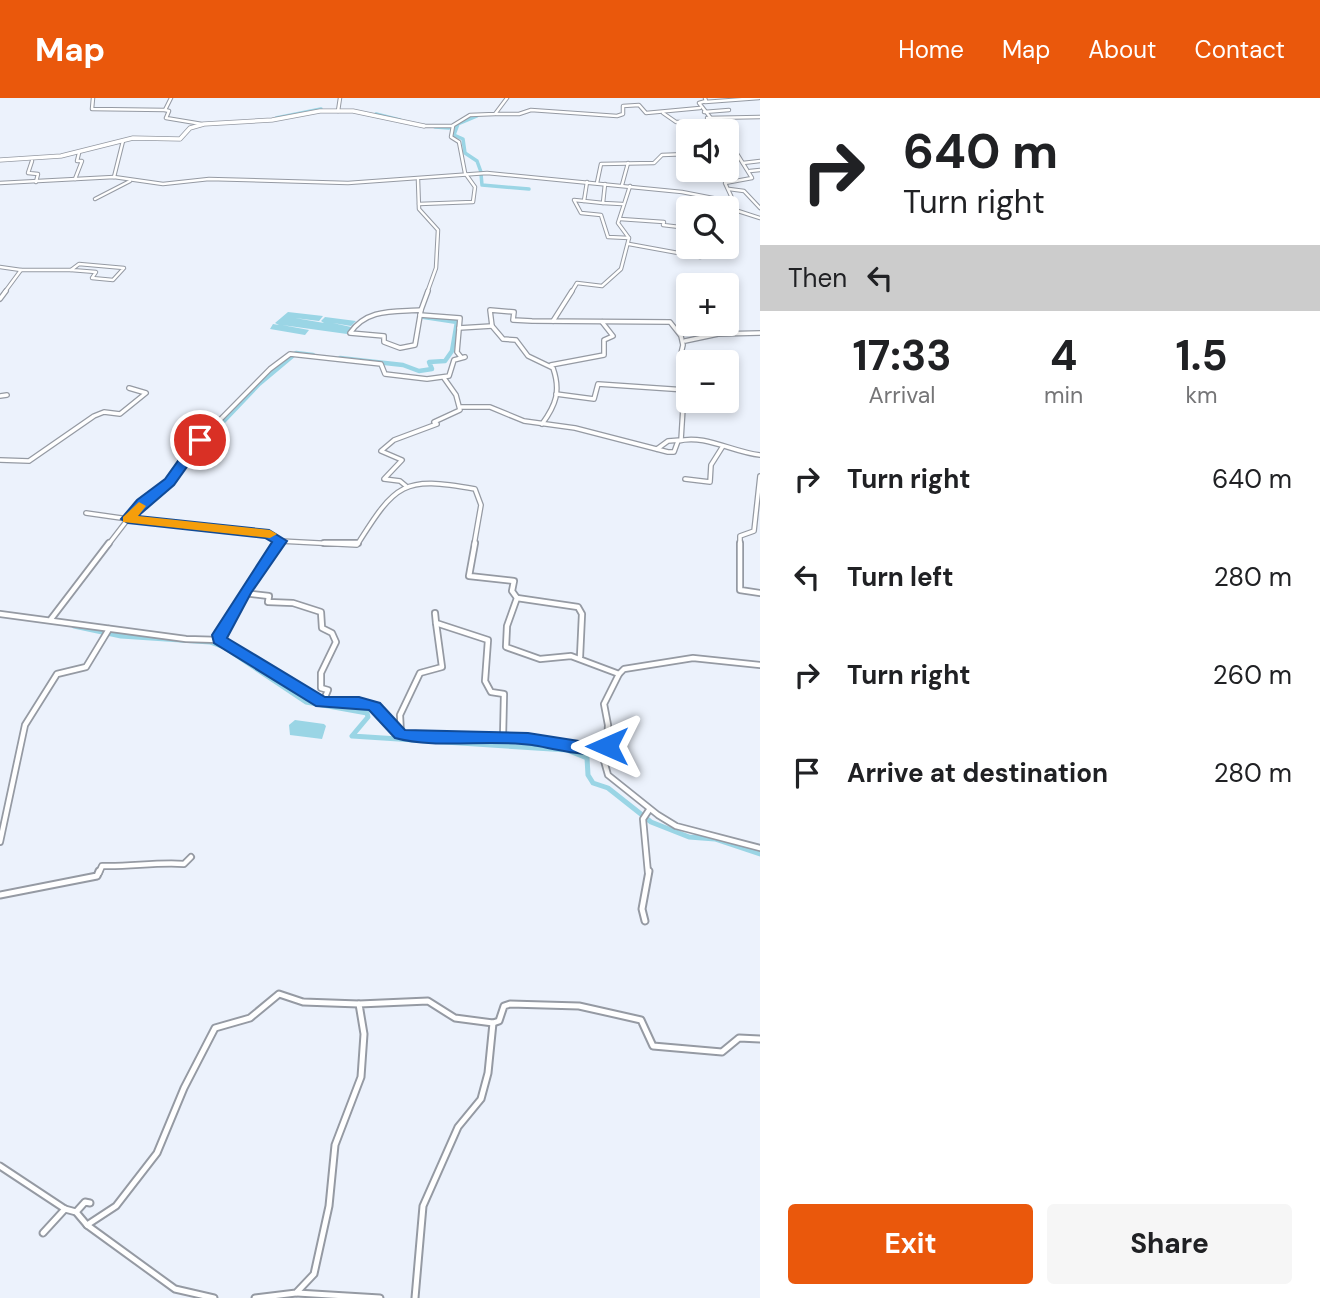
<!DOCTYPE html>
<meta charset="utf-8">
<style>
:root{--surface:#fff;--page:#f6f6f6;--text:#202124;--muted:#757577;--accent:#ea580c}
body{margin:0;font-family:"DM Sans",sans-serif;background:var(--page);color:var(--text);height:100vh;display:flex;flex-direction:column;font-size:26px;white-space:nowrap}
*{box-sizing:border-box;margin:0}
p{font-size:23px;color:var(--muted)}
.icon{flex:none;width:38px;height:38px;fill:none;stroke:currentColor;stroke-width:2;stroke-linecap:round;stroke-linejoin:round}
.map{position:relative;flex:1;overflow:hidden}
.sheet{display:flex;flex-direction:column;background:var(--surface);width:560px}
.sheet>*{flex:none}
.top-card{background:#fff;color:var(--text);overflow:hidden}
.controls{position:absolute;left:676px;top:21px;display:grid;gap:14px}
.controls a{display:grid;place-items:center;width:63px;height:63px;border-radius:7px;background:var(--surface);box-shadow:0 4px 10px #0003;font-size:35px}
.pin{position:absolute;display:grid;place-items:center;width:60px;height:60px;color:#fff;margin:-30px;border:4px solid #fff;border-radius:50%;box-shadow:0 2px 7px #0007}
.me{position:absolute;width:77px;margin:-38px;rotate:270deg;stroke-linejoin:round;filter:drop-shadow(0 0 5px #0008)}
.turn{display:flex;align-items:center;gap:24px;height:147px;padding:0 28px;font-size:32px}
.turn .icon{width:91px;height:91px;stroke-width:2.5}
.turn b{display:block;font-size:49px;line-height:60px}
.then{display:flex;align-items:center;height:66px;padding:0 28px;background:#0003;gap:14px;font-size:26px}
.eta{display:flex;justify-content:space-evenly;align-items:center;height:119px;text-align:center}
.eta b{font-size:42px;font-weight:700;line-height:49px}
.button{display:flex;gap:14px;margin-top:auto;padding:14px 28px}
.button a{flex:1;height:80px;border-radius:7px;background:var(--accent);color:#fff;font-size:28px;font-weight:700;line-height:80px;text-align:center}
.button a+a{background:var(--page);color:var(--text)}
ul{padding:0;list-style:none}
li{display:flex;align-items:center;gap:21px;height:98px;padding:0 28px}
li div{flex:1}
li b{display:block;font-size:26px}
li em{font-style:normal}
header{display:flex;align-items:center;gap:42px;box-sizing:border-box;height:98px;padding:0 35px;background:var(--accent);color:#fff}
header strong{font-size:33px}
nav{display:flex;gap:38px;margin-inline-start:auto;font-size:24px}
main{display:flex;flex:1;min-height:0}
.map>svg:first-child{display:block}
.water{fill:#9ad5e5}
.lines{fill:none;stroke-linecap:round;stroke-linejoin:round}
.canal-far2{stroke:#9ad5e5;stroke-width:3.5}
.canal-far1{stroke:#9ad5e5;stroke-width:4.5}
.canal{stroke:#9ad5e5;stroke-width:5}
.minor-far3-casing{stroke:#959aa3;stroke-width:4.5}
.minor-far2-casing{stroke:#959aa3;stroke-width:6}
.minor-far1-casing{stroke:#959aa3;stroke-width:8}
.minor-casing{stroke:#959aa3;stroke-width:9}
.tertiary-casing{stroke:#959aa3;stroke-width:5}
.minor-far3{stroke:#fff;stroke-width:2.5}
.minor-far2{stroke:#fff;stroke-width:3.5}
.minor-far1{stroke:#fff;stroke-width:4.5}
.minor{stroke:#fff;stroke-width:5}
.tertiary{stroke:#fff;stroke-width:3.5}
.route{fill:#1a73e8;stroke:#114b97;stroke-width:2}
.slow{fill:#f59e0b}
</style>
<header>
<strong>Map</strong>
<nav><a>Home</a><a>Map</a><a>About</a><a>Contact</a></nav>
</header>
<main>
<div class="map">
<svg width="760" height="1200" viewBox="0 0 760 1200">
<rect width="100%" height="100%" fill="#ecf2fc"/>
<g class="water">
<polygon points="288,214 323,218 319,223 295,220 324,225 321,223 325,219 356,223 351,228 333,225 351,229 347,236 282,227 309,232 305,237 270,231 273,226 279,227 275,225"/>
<polygon points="295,622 324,626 326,628 322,641 290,637 289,627"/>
</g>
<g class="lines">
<g class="canal-far2">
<polyline points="376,16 400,22"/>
<polyline points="477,18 458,26 454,37 463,41 465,55 477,63 481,74"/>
<polyline points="276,20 321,11"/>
<polyline points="435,29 449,30"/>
<polyline points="481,76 482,87 529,91"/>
</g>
<g class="canal-far1">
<polyline points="340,260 403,267 419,273 432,271 429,264 445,263 452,253 457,224 424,219"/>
<polyline points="220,327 259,286 296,255 313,257"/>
</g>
<polyline class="canal" points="74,528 121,538 210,544 224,549 306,604 367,615 368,619 352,638 567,652 587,660 588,677 593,685 608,690 651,724 689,739 715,741 760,756"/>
<defs>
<g id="minor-far3">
<polyline points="93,0 92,11 165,12 169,13 166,20 202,26"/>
<polyline points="705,0 706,3 699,5 721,33"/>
<polyline points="705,4 759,0"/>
<polyline points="165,12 171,0"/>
<polyline points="338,13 340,0"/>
<polyline points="704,14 729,12"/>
<polyline points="663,15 676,24 712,24"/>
<polyline points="496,16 519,16 531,12 617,18 623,16 623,8 639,7 646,15 700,10"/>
<polyline points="707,20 760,19"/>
<polyline points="424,28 452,28 470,17 495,16 507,0"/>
<polyline points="726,38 752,80 725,85 732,100 726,103"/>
<polyline points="726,60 739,60"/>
<polyline points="32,63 28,75 38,76 36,84"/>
<polyline points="743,65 760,63"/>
<polyline points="750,73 760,72"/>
<polyline points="114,79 123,43"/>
<polyline points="75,81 82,63 77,63 79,55"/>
<polyline points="418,82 419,111 438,132 436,170 427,195"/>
<polyline points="587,84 584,103 603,105"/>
<polyline points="0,85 114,79 163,86 209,81 348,85 487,75 682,94 723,102 738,113 760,120"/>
<polyline points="597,85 601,66 654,65 662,57 688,56"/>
<polyline points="605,86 603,105 622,106"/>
<polyline points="622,87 628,65"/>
<polyline points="729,91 744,93 760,110"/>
<polyline points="95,101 130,83"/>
<polyline points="584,103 574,102 581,115 601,117 608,139 629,140"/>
<polyline points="419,106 473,104 475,89 465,75 459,44 451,39 453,28"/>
<polyline points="620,121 664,124 663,127 688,130"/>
<polyline points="629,146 700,159 706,158 709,149"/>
<polygon points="79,166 124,170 113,182 92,180 96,174 71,172"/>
<polyline points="0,169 21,172 4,195"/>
<polyline points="21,172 71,172"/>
<polyline points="571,195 577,185 602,188 621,171 629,140 618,125 630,88"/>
</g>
<g id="minor-far2">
<polyline points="0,201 6,193"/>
<path d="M421,212L415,247L400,250L384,244V238L350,235C367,210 394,214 421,212Z"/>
<polyline points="421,212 428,193"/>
<polyline points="420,217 460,220 457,254 461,259"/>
<polyline points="553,223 572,193"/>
<polyline points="459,230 492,228"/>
<polyline points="685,243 718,236 760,235"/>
<polyline points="551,267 604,257 604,242 613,238 602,224"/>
<polyline points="556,296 594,301 598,286 686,292"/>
<polyline points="0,298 7,297"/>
<path d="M461,309H490L524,323L575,330L668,354H674L678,343C705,336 732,354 760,357"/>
<path d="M542,326C556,307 561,293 553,270L528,258L516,242L503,241L492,228L490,212L514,214L513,222L532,223L670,224L681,238L683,247L679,264L684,294L681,342L668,343L657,351"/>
<polyline points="0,362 29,363 94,318 104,314 120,316 146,295 129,290"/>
<polyline points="685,381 710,384 711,367 723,348"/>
<polyline points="406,388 400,383 384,381 402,362 381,353 394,342 437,326 434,324 460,312 456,297 444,280"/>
<polyline points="86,415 128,421 108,447"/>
<polyline points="128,421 142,405 169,384 200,342 270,271 290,256 381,266 385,276 427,281 449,278 454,262 465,259"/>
<polyline points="129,422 269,436 280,443 277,447"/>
<path d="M280,443L357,447C396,385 403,378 475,391L481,407L474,447"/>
<polyline points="740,447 740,438 754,433 760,378"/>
</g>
<g id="minor-far1">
<polyline points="324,445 358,445"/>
<polyline points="475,445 469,478 514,483 512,493 517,500 507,528 506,549 540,561 571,558 619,576 604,606 608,627 607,648 601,652"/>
<polyline points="740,445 740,492 760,495"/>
<polyline points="244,495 269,498 268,504 293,505 321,514 322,530 332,535 336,544 321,575 321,590 328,592 323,604"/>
<polyline points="517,500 578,509 582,516 580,559"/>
<polyline points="435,515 436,525 488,542 485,583 491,594 504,596 503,639"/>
<polyline points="0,516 186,541 220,542 322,604 359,604 374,608 401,637 528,641 601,652 608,677 658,717 676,728 760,750"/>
<polyline points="51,521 109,445"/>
<polyline points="220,542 219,537 279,445"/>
<polyline points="619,576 624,571 693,560 760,567"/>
<polyline points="401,636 400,617 420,575 442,569 436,525"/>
<polyline points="0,744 25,627 57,576 86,569 109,531"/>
<path d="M99,775L102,768C130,769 156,764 184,766L191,759"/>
<polyline points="648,775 643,721 649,712"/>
</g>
<g id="minor">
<polyline points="0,797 97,778 99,773"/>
<polyline points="645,823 642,811 649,773"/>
<polyline points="0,1068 65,1111 76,1114 87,1127 175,1191 214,1200"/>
<polyline points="76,1114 85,1104 90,1105"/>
<polyline points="87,1127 116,1108 157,1055 184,990 215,930 250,920 279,896 303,904 359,906"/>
<polyline points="43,1135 65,1111"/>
<polyline points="297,1195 380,1200"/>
<polyline points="255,1200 296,1195 314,1176 329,1108 335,1047 361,979 364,936 359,906 428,903 455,920 493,925 499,923 504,908 510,906 579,908 641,922 653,948 722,954 739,940 760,941"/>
<polyline points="415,1200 423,1108 458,1029 481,1001 488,975 493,925"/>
</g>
<polyline id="tertiary" points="0,62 61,58 133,40 180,41 190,30 204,26 272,22 320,13 353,13 424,28"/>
</defs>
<use href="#minor-far3" class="minor-far3-casing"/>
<use href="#minor-far2" class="minor-far2-casing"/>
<use href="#minor-far1" class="minor-far1-casing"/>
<use href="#minor" class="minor-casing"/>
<use href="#tertiary" class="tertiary-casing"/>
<use href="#minor-far3" class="minor-far3"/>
<use href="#minor-far2" class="minor-far2"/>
<use href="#minor-far1" class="minor-far1"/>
<use href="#minor" class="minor"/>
<use href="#tertiary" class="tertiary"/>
</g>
<path class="route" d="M195,339L206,342L174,387L138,418L269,432L287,443L251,495L227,540L325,599H359L380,605L405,632L528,635L598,646L607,642L616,648C602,665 553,650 532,647C490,641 435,651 395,640L369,612L316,608L214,545L212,537L272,444L265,440L128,425L121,421L137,402L165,381Z"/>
<polygon class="slow" points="139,404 146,408 138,418 270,432 277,436 270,440 123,424 123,419"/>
</svg>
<div class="controls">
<a><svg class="icon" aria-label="sound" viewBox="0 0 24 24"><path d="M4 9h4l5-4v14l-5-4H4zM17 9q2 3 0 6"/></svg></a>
<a><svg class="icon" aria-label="search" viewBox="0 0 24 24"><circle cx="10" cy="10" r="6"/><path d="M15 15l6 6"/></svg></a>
<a>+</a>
<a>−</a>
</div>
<div class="pin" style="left:200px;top:342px;background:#d93025"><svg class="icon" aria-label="arrive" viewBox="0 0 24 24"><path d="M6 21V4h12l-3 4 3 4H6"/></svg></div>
<svg class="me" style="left:607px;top:648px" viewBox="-20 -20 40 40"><path d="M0-17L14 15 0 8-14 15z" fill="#1a73e8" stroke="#fff" stroke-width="4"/></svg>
</div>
<section class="sheet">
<div class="top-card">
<div class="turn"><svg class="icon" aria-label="right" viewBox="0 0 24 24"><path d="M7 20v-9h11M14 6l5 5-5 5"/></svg><div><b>640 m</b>Turn right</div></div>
<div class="then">Then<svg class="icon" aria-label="left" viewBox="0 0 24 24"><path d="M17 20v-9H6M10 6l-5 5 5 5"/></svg></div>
</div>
<div class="eta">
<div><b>17:33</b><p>Arrival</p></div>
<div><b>4</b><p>min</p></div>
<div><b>1.5</b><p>km</p></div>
</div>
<ul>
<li><svg class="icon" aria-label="right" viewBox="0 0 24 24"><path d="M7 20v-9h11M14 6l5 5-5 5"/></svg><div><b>Turn right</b></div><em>640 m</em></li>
<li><svg class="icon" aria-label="left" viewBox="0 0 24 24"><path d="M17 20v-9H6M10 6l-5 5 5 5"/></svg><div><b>Turn left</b></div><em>280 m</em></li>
<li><svg class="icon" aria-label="right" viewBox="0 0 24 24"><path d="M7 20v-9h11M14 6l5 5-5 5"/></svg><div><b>Turn right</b></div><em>260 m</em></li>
<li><svg class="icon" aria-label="arrive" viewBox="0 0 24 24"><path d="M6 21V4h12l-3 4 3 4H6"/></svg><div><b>Arrive at destination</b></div><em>280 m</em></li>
</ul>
<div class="button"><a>Exit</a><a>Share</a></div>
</section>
</main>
